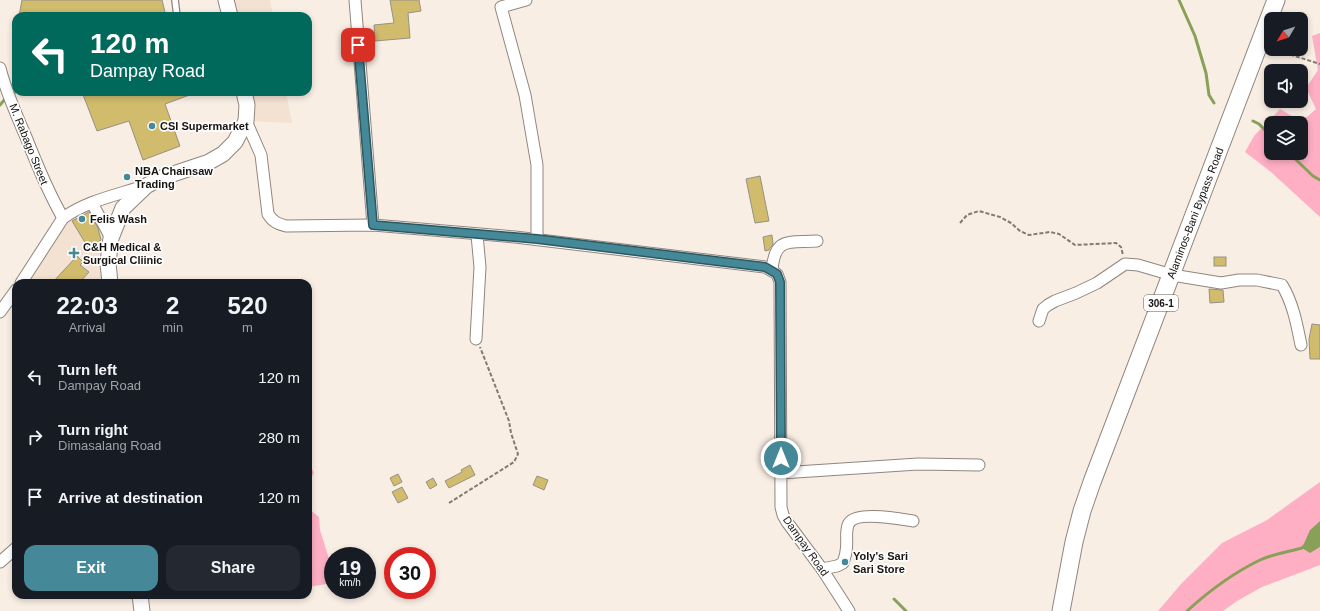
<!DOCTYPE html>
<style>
:root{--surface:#171b24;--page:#242831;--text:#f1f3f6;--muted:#9ea1a6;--accent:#458897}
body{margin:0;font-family:Arial,sans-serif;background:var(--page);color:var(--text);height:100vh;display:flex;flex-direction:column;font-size:15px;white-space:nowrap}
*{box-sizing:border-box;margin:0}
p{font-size:13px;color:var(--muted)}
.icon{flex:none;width:22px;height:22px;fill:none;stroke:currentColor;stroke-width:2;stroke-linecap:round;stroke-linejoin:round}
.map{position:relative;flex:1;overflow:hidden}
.panel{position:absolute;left:12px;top:279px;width:300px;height:320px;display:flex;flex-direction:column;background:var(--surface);border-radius:12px;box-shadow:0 2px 6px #0003}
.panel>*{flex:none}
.top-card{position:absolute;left:12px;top:12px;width:300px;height:84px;border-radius:12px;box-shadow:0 2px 6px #0003;background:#00695c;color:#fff;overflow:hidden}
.needle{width:26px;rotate:231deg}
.fabs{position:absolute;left:1264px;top:12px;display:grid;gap:8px}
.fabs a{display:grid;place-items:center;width:44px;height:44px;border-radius:8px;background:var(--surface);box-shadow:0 2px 6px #0003;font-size:20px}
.speed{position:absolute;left:324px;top:547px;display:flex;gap:8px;font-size:20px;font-weight:700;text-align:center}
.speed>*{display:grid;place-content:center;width:52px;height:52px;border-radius:50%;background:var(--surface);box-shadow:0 2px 6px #0003;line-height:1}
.speed small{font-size:10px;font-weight:400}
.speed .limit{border:6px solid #d22;background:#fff;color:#111}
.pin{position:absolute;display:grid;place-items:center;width:34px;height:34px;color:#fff;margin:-17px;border-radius:8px;box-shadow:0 2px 6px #0006}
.me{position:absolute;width:44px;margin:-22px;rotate:0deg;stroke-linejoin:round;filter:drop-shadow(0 0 3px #0008)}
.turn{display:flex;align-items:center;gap:14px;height:84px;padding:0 12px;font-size:18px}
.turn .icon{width:52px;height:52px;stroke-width:2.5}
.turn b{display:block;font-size:28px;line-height:34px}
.eta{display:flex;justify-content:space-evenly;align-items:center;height:68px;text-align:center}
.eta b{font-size:24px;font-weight:600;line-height:28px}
.button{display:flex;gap:8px;margin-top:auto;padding:8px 12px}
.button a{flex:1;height:46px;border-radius:12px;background:var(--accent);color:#fff;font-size:16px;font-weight:600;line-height:46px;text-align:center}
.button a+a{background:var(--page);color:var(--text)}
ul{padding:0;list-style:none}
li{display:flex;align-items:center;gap:12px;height:60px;padding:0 12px}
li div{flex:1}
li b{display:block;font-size:15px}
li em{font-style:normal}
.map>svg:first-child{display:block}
.built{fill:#f3e1d2}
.green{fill:#feafc3;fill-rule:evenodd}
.water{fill:#88a057}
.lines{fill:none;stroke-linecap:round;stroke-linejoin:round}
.stream{stroke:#88a057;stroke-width:3}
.building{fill:#d1bb6c;stroke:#959286}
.lane-casing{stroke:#90867e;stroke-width:8}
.street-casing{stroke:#90867e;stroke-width:13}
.secondary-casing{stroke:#90867e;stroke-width:17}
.primary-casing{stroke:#90867e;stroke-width:19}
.path{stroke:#817a73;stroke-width:2;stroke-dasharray:4 2;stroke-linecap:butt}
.lane{stroke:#fff;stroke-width:5.5}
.street{stroke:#fff;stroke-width:11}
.secondary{stroke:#fff;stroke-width:15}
.primary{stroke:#fff;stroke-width:17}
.route-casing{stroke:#2d5862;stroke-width:10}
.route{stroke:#458897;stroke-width:7}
.poi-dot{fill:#458897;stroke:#fdfdfd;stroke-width:1.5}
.labels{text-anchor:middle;stroke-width:3.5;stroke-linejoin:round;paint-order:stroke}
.shield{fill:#fdfdfd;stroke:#5c5957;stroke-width:1}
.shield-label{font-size:10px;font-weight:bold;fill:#171310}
.poi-label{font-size:11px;font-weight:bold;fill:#171310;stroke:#fdfdfd;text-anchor:start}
.street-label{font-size:11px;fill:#171310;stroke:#fdfdfd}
</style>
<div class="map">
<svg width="1320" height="611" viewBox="0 0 1320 611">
<rect width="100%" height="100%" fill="#f9eee4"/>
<g class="built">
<polygon points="227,0 270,0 273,16 230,16"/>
<polygon points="244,92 286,92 292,123 246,121"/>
<polygon points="87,211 91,211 105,236 104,283 28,283 50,246 70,220"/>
</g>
<g class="green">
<path d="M1320,33V217L1271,172L1245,152L1254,136L1280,109L1292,116L1307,117L1316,109L1306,88L1318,70L1312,36ZM1271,123H1301V153H1271Z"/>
<polygon points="308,461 314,473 308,483"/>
<polygon points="1320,482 1320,521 1310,530 1317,549 1320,547 1320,565 1262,587 1237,601 1223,611 1158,611 1181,584 1222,543 1267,520"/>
<polygon points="308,508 319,517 320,530 330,562 333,565 333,583 308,587"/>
</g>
<polygon class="water" points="1320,521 1320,547 1310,553 1302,548 1310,530"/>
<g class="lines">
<g class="stream">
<polyline points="1179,0 1195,36 1206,73 1209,95 1214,103"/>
<polyline points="14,93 16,91"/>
<polyline points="0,105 5,99"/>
<polyline points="1253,121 1259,124 1271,136"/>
<polyline points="1289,153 1313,176 1320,180"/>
<polyline points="894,599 906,611"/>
<path d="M1187,611C1209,591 1233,573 1260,560C1273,554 1288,552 1302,548L1304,546"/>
</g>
</g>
<g class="building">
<polygon points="22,0 162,0 166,16 19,16"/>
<polygon points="390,0 419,0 421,11 408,13 410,38 375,41 374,25 394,23"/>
<polygon points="82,92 195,92 195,93 165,104 180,146 143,160 129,121 97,131"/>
<polygon points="760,176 769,221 755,223 746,179"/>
<polygon points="89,212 98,228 101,240 89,249 72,221"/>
<polygon points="772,235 773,244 769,250 765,251 763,237"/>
<polygon points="77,256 83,262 80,265 89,272 79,283 52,283"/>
<rect x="1214" y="257" width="12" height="9"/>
<polygon points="1209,289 1223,290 1224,302 1210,303"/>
<polygon points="1312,324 1320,325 1320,359 1310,359 1309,339"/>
<polygon points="470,465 475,475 449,488 445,481 462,472 461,470"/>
<polygon points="398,474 402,482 394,486 390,478"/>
<polygon points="537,476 548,480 544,490 533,485"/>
<polygon points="433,478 437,485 430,489 426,482"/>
<polygon points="402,487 408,498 398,503 392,492"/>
</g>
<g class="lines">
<defs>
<polyline id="lane" points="175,0 177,16"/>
<g id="street">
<polyline points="355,0 373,225"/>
<polyline points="526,0 501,7 525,95 537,165 537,239"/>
<path d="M0,68C6,92 16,114 26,137C37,165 48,192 63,218"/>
<path d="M246,121L261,155L268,214C273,222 278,224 286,226L373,225L515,237L765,267L777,274L780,282L781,507L783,515L787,522L822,569L849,611"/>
<polyline points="92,203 111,238"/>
<path d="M772,270C775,236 789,243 817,241"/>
<path d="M21,283L63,218C86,201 117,195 144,186"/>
<polyline points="0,312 16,290"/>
<path d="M1039,321L1043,309L1048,305L1055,301L1076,293L1097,283L1125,264L1138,265L1172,275L1221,283L1239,280H1257L1282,285C1293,303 1297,325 1301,345"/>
<polyline points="476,339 480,267 477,235"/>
<polyline points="781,473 918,464 979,465"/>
<polyline points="0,562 16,548"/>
<path d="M822,569L837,566L843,563C844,559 846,555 846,551C848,542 845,534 848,525C853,510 900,519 913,521"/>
</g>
<g id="secondary">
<polyline points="226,0 230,16"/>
<polyline points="110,283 108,263 111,238 123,208 146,186 161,178 209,162 223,154 235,142 246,121 247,105 244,92"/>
<polyline points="140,595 142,611"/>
</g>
<polyline id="primary" points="1061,611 1074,542 1082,511 1092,482 1276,0"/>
</defs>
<use href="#lane" class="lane-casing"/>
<use href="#street" class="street-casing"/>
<use href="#secondary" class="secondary-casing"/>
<use href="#primary" class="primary-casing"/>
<g class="path">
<polyline points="1273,49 1320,64"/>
<polyline points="960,223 967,215 979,211 1000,217 1011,223 1020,231 1029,235 1050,232 1059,234 1075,245 1116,243 1121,247 1123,255"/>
<polyline points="449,503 514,462 518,454 511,433 509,421 480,347"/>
</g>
<use href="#lane" class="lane"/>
<use href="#street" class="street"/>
<use href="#secondary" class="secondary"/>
<use href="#primary" class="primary"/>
</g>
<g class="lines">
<defs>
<polyline id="route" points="358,45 373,225 537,239 765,267 777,274 780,282 781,458"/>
</defs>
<use href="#route" class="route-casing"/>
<use href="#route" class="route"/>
</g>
<g class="poi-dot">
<circle cx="152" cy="126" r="4"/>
<circle cx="127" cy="177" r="4"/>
<circle cx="82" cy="219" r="4"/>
<path d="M72 247h4v4h4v4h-4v4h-4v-4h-4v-4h4z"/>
<circle cx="845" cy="562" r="4"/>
</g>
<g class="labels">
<rect class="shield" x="1144" y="295" width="34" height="16" rx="3"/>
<g class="shield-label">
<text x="1161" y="307">306-1</text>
</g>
<g class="poi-label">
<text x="160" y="130">CSI Supermarket</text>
<text x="135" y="175">NBA Chainsaw<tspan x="135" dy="13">Trading</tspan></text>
<text x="90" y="223">Felis Wash</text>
<text x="83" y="251">C&amp;H Medical &amp;<tspan x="83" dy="13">Surgical Cliinic</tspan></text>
<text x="853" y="560">Yoly's Sari<tspan x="853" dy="13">Sari Store</tspan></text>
</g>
<g class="street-label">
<text transform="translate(29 144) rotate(68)" y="4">M. Rabago Street</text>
<text transform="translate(1195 213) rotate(-69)" y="4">Alaminos-Bani Bypass Road</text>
<text transform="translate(806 546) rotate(55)" y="4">Dampay Road</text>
</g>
</g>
</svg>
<div class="fabs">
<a><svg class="needle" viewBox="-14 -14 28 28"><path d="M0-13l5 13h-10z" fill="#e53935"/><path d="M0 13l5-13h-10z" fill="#9ea1a6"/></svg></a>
<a><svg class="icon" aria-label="sound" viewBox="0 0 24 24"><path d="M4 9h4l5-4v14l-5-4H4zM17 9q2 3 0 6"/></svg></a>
<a><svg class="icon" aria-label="layers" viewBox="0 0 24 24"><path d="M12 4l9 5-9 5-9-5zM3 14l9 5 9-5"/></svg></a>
</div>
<div class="speed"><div>19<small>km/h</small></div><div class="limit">30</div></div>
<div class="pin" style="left:358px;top:45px;background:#d93025"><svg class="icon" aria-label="arrive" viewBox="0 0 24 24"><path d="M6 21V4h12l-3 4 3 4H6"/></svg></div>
<svg class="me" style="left:781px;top:458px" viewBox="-20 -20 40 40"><circle r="17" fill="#458897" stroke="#fff" stroke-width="3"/><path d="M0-11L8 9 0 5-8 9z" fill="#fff"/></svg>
<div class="top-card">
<div class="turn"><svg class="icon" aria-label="left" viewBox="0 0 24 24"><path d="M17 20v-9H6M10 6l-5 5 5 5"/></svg><div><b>120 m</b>Dampay Road</div></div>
</div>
<section class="panel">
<div class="eta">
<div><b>22:03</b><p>Arrival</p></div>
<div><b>2</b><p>min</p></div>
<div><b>520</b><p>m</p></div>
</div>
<ul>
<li><svg class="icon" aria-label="left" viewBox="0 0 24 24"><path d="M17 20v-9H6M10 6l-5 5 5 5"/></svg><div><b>Turn left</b><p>Dampay Road</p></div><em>120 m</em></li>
<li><svg class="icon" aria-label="right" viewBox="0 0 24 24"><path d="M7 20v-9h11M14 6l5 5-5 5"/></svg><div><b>Turn right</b><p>Dimasalang Road</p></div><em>280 m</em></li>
<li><svg class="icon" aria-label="arrive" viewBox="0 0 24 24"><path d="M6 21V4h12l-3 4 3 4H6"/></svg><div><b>Arrive at destination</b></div><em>120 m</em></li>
</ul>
<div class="button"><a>Exit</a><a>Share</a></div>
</section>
</div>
